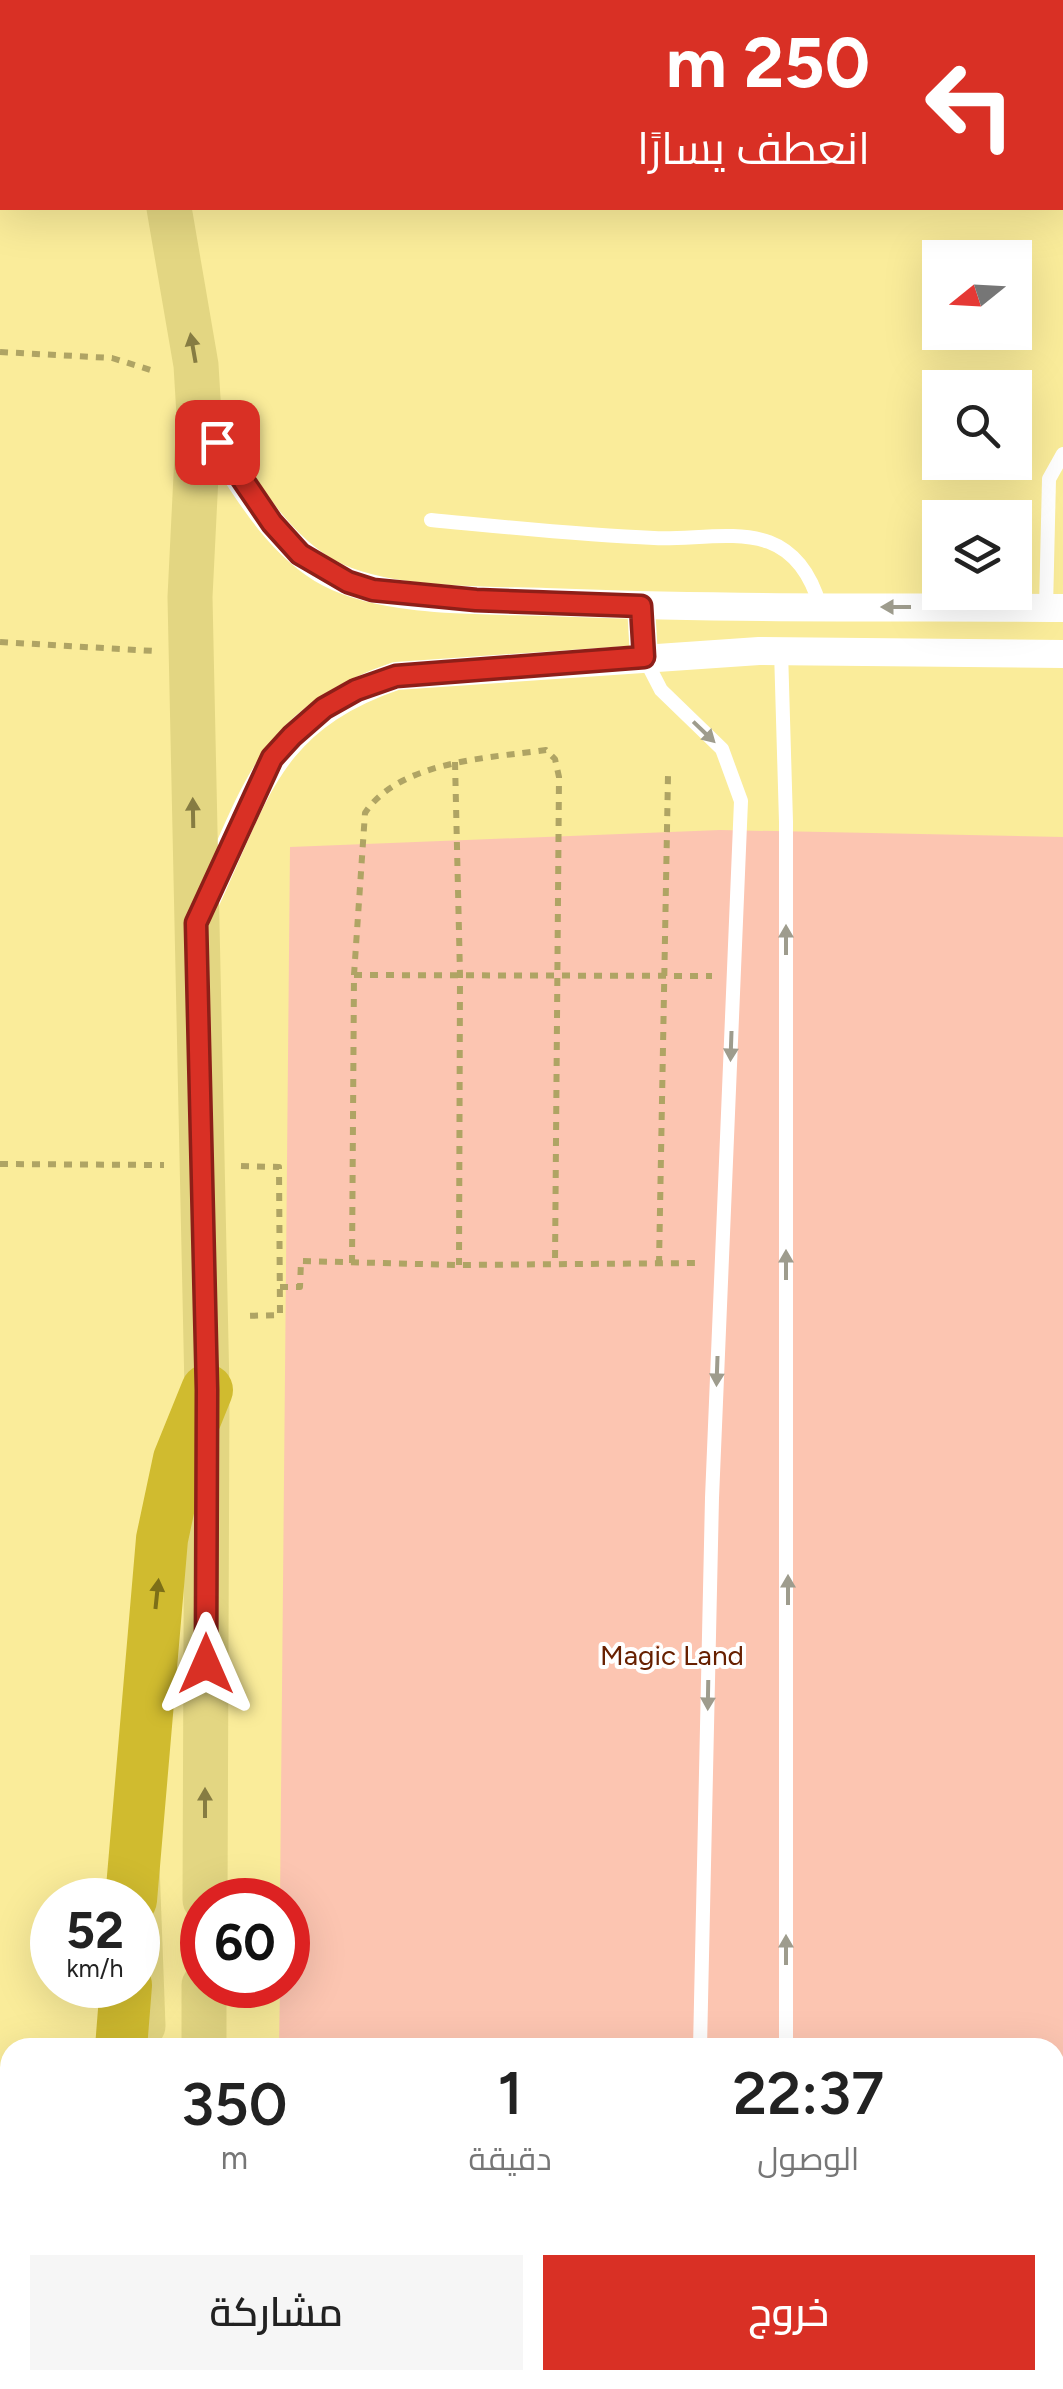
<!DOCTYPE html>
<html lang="ar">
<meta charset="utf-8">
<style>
:root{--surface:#fff;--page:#f6f6f6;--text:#222;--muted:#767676;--accent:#d93025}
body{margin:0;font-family:Figtree,Cairo,sans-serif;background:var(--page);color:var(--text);direction:rtl;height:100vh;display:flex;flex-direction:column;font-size:38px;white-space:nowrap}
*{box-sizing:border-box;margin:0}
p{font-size:32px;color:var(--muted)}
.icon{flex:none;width:55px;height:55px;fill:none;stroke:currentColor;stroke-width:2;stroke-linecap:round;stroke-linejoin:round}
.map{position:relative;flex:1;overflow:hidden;direction:ltr}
.sheet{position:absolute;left:0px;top:2038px;width:1065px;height:352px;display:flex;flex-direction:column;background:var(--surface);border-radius:30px 30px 0 0;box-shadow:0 10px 40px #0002;direction:rtl}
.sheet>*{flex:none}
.guide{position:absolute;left:0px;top:0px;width:1065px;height:210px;box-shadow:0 10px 40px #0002;direction:rtl;background:#d93025;color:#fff;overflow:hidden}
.needle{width:65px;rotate:252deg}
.fabs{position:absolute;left:922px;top:240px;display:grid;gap:20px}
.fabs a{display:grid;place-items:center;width:110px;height:110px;border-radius:0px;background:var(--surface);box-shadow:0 10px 40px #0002;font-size:50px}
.speed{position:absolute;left:30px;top:1878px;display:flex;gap:20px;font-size:50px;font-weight:700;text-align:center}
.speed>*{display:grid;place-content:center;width:130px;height:130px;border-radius:50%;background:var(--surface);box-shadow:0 10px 40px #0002;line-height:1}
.speed small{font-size:25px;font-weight:400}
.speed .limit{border:15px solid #d22;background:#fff;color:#111}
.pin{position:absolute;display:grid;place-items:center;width:85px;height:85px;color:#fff;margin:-42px;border-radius:20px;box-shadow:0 5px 15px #0006}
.me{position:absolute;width:110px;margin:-55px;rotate:0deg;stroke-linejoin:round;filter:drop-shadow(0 0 8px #0008)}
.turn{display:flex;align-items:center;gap:35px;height:210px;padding:0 30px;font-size:45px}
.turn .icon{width:130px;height:130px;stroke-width:2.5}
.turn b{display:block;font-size:70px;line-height:85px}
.eta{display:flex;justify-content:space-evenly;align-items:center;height:170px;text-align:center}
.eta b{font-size:60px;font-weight:600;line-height:70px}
.button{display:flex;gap:20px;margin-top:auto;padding:20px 30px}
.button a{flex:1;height:115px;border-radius:0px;background:var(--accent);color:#fff;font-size:40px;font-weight:600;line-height:115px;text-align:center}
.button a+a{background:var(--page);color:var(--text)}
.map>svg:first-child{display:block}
.green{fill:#fcc5b1}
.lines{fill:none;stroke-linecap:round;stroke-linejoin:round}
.path{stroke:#afa464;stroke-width:6;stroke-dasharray:8 8;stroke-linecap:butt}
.lane{stroke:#fff;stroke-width:14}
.street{stroke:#fff;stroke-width:28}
.primary{stroke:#e3d682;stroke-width:45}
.highway{stroke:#d0bb2f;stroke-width:52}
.oneway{fill:#867c42}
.oneway2{fill:#9e9c8d}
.oneway3{fill:#7c6f18}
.route-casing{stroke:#8d1f18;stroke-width:25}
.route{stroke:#d93025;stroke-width:18}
.labels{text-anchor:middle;stroke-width:8;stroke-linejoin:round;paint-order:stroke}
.park-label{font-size:28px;fill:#672000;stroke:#fff}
</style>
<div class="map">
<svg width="1063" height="2389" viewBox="0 0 1063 2389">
<rect width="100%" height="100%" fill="#faec9a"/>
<polygon class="green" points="720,830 1063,837 1063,2389 276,2389 276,2380 1055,2380 1055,2048 279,2047 280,1985 288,1985 288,1900 280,1900 290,847"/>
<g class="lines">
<g class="path">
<polyline points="0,352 112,358 157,372"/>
<polyline points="0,642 154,651"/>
<polyline points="455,762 460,975 459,1265"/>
<polyline points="354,975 712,976"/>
<polyline points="0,1164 164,1165"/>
<polyline points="241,1166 279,1167 280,1315 243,1316"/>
<path d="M352,1263L354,975L365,813C399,761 489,758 546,750L555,759L559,777L555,1263"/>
<polyline points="659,1264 668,775"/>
<polyline points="280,1287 300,1287 301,1261 459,1265 700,1263"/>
<polyline points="1055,2302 1063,2302"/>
</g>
<g class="lane">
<path d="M431,520C505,527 579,535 654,538C690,540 735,530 769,542C798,553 812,578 820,606"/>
<polyline points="1046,608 1049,479 1063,454"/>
<polyline points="781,650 786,822 786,2048"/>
<polyline points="644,657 661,690 722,749 741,801 712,1498 700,2048"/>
<polyline points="683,2380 699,2389"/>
<polyline points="773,2389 792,2380"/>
</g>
<g class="street">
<path d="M199,416C236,470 270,541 329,573C385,603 482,600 546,602C718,609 891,607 1063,608"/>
<polyline points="641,606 644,657"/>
<path d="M203,907C256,794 267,720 396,676L759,651L1063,654"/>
</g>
<g class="primary">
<polyline points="126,0 127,2"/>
<polyline points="169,208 196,365 199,415 190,597 207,1390 205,1900"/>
<polyline points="137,1865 143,2026"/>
<polyline points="204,2048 204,1985"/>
<polyline points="141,2389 141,2380"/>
<polyline points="196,2389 196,2380"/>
</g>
<g class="highway">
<polyline points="131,1900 162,1539 179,1459 207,1390"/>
<polyline points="121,2048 126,1985"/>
<polyline points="85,2389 86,2380"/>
</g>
</g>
<defs><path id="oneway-solid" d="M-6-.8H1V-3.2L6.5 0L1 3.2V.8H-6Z" transform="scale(2.5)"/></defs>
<g class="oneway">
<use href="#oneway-solid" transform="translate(193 348) rotate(-100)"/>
<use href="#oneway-solid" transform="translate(193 813) rotate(-91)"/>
<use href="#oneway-solid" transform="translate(205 1803) rotate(-90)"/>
</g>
<g class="oneway2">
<use href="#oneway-solid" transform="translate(896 607) rotate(-180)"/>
<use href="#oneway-solid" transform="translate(704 732) rotate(44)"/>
<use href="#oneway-solid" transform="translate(786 940) rotate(-90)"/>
<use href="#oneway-solid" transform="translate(731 1046) rotate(92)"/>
<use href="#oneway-solid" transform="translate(786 1265) rotate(-90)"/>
<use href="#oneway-solid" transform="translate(717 1371) rotate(92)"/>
<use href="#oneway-solid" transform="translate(788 1590) rotate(-90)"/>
<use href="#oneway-solid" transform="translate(708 1695) rotate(91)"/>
<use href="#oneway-solid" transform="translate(786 1950) rotate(-90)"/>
</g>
<use class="oneway3" href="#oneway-solid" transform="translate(157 1594) rotate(-84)"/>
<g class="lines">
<defs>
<polyline id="route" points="206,1664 207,1390 196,923 272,758 292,736 324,708 356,690 396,676 644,657 641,606 476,600 373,590 348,582 300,554 272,523 217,442"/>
</defs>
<use href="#route" class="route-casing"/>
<use href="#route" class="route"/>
</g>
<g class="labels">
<g class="park-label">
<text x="672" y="1665">Magic Land</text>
</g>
</g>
</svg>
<div class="fabs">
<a><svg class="needle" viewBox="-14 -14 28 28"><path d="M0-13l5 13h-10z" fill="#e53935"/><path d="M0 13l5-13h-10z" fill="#767676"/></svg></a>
<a><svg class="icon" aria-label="search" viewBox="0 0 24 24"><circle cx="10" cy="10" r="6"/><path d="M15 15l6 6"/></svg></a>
<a><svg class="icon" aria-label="layers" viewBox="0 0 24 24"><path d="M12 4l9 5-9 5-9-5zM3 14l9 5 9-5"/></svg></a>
</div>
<div class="speed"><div>52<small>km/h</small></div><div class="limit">60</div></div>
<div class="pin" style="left:217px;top:442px;background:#d93025"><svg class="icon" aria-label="arrive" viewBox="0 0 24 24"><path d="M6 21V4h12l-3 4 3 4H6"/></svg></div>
<svg class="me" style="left:206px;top:1664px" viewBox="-20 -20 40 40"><path d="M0-17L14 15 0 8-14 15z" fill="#d93025" stroke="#fff" stroke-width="4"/></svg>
<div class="guide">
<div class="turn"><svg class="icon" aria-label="left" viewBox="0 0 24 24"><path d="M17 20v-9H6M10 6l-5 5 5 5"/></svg><div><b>250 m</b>انعطف يسارًا</div></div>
</div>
<section class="sheet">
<div class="eta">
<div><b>22:37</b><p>الوصول</p></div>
<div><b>1</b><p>دقيقة</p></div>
<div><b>350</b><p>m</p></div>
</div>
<div class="button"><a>خروج</a><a>مشاركة</a></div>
</section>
</div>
